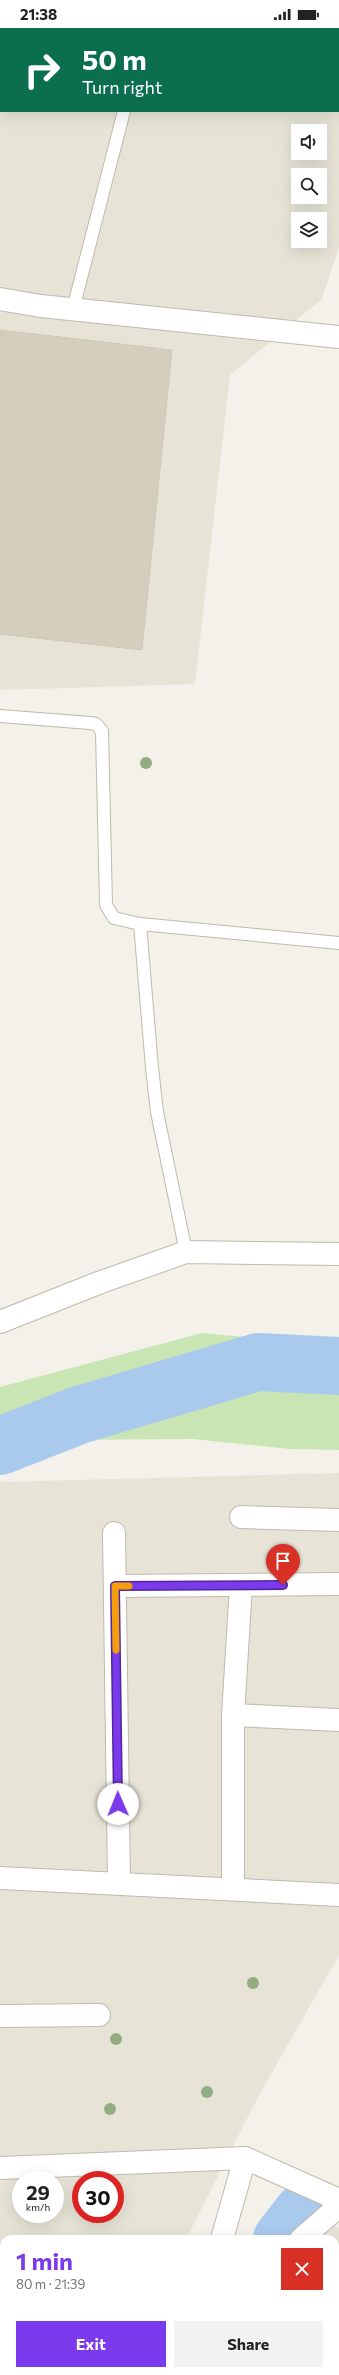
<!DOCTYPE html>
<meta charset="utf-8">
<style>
:root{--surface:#fff;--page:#f2f2f2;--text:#222;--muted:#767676;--accent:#7c3aed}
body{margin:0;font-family:Commissioner,sans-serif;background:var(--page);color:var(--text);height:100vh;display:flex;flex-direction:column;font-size:15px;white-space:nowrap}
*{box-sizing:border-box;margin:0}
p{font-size:13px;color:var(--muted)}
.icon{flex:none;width:22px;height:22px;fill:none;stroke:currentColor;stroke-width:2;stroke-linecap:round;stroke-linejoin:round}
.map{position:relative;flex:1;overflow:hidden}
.details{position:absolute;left:0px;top:2207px;width:339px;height:140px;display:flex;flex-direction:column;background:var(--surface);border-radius:12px 12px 0 0;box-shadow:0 4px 16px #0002}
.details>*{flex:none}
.hud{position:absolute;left:0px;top:0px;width:339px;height:84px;box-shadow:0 4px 16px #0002;background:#0b6e4f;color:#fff;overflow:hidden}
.tools{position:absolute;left:291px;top:96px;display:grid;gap:8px}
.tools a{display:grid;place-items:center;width:36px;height:36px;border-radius:0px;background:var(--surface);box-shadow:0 4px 16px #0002;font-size:20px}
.speed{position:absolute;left:12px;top:2143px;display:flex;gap:8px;font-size:20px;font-weight:700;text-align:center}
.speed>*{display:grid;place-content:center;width:52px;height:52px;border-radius:50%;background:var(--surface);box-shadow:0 4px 16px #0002;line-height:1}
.speed small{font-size:10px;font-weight:400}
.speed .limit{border:6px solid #d22;background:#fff;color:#111}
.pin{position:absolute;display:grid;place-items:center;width:34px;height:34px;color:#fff;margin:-41px -17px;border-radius:50% 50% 50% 0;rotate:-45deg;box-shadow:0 0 4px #0007}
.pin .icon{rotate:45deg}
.me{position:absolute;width:44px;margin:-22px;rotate:359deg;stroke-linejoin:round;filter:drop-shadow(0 0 3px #0008)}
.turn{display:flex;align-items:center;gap:14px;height:84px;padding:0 16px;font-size:18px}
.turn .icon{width:52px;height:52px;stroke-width:2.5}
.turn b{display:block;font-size:28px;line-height:34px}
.round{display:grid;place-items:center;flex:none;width:42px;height:42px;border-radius:0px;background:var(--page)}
.summary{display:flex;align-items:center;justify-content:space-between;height:68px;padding:0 16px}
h1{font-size:24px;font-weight:700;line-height:30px;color:var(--accent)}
.button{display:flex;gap:8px;margin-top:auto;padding:8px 16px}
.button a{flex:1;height:46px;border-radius:0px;background:var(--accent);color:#fff;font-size:16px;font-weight:700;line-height:46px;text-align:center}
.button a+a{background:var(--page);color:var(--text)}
.status{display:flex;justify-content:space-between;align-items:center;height:28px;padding:0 20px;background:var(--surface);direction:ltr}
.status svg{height:11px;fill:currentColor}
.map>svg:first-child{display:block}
.residential{fill:#e7e4d7;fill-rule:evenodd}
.green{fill:#cae5b4}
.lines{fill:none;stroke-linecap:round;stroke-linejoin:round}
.river{stroke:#a9caed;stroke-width:58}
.building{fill:#d5cebf;stroke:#cfc7b2}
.service-casing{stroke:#bfbaac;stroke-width:14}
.minor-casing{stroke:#bfbaac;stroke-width:24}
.tertiary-casing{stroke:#bfbaac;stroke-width:24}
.service{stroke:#fff;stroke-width:12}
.minor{stroke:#fff;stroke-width:22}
.tertiary{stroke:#fff;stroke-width:22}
.tree{fill:#92ad82}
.route-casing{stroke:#51269a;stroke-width:10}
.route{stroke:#7c3aed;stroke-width:7}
.slow{stroke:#f59e0b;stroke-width:7}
</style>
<div class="status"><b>21:38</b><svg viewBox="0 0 49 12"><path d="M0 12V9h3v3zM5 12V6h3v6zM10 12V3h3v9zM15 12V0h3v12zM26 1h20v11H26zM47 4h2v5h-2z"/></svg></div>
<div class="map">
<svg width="339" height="2347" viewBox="0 0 339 2347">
<rect width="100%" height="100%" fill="#f3f1e9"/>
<g class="residential">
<path d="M0,0H339V220L322,271L230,347L195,656L0,662ZM1,1H338V83H1ZM298,103H320V125H298ZM298,147H320V169H298ZM298,191H320V213H298Z"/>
<path d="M339,1445V1927L258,2069L186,2211H4V2343H119L117,2347H0V1454ZM21,2152H55V2186H21ZM81,2152H115V2186H81Z"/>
<polygon points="332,2196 339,2200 339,2347 223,2347 225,2343 335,2343 335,2211 320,2211"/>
</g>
<polygon class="green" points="202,1305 339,1318 339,1422 290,1421 193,1411 47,1412 0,1437 0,1359"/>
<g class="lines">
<g class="river">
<polyline points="0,1418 79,1387 258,1334 339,1338"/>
<polyline points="282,2211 303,2184"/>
<polyline points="178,2347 181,2343"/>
</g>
</g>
<polygon class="building" points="0,302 172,322 142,622 0,606"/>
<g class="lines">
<defs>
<g id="service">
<polyline points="145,1 145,0"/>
<polyline points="73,281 124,83"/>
<polyline points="0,688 90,695 96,696 102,703 106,877 114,890 140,896 339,915"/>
<polyline points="140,896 152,1040 157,1084 186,1224"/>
</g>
<g id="minor">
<polyline points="241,1489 339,1492"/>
<polyline points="114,1505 119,1854"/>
<polyline points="115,1558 339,1556"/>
<polyline points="233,1687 339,1692"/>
<polyline points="0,1850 339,1867"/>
<polyline points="233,1860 233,1687 241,1557"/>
<polyline points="0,1988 99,1987"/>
<polyline points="0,2312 4,2312"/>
</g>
<g id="tertiary">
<polyline points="0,271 41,278 339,309"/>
<polyline points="0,1294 101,1254 186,1224 339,1226"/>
<polyline points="0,2140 245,2130 339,2172"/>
<polyline points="222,2211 245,2130"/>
<polyline points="301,2211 339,2178"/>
<polyline points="161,2347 163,2343"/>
<polyline points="195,2347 198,2343"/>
</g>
</defs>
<use href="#service" class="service-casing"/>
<use href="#minor" class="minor-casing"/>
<use href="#tertiary" class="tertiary-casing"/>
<use href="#service" class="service"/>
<use href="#minor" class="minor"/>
<use href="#tertiary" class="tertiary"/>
</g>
<g class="tree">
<circle cx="146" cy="735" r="6"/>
<circle cx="253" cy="1955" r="6"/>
<circle cx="116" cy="2011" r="6"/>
<circle cx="207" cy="2064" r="6"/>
<circle cx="110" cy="2081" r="6"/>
</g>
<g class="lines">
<defs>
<polyline id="route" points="118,1776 115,1558 283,1557"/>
</defs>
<use href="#route" class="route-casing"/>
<use href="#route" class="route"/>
<polyline class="slow" points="116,1622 115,1558 129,1558"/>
</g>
</svg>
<div class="tools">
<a><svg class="icon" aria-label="sound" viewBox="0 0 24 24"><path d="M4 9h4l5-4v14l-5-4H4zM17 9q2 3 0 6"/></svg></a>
<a><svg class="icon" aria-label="search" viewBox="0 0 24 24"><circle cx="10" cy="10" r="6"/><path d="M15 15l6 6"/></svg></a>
<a><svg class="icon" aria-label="layers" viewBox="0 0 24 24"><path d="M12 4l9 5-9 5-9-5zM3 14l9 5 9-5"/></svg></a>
</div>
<div class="speed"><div>29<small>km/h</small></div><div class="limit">30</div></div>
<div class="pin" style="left:283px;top:1557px;background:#d93025"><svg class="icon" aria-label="arrive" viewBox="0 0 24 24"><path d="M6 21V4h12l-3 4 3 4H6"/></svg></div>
<svg class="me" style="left:118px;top:1776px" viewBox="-20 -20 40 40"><circle r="19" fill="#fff"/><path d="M0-13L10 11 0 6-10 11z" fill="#7c3aed"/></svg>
<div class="hud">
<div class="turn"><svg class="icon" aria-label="right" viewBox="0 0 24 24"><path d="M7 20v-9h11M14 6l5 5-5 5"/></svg><div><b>50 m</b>Turn right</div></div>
</div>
<section class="details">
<div class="summary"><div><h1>1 min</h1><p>80 m · 21:39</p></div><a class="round" style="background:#d93025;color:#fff"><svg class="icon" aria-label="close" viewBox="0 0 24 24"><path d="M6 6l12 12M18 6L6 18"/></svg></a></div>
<div class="button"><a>Exit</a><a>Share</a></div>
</section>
</div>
